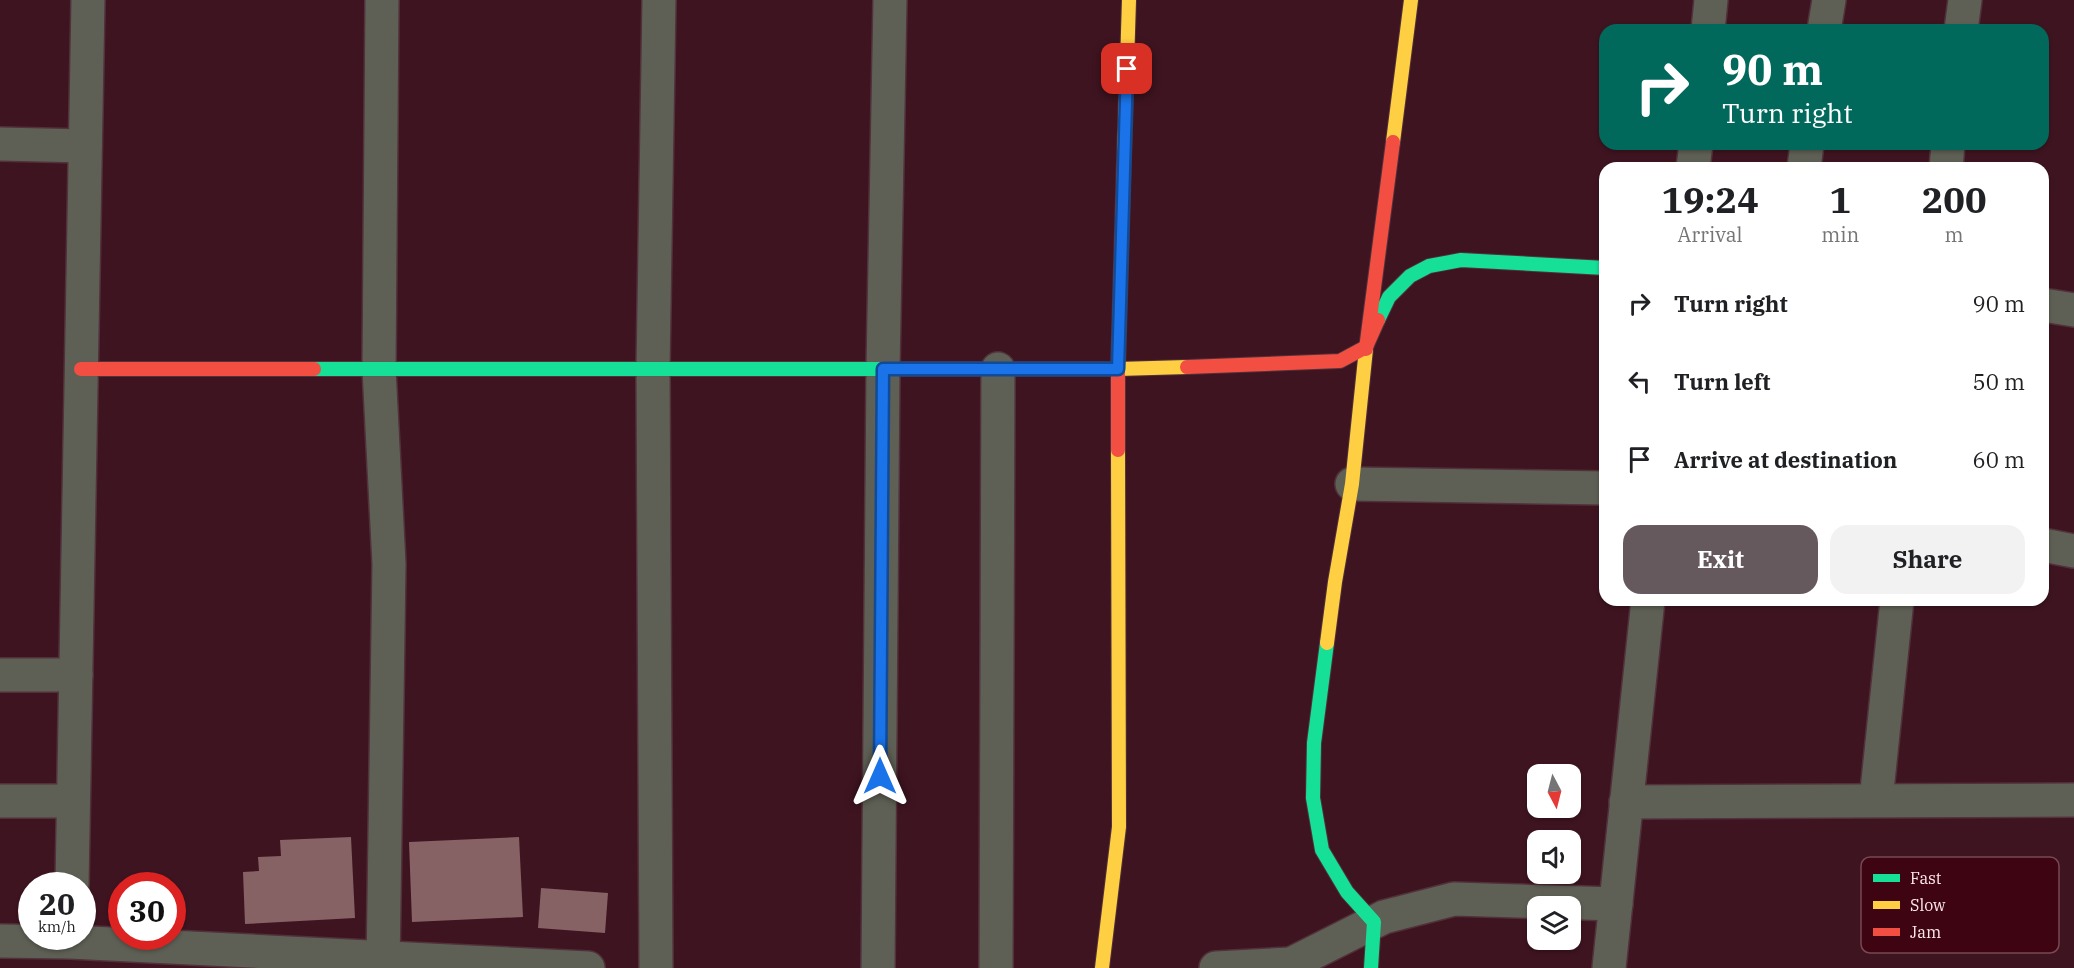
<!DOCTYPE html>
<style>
:root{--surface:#fff;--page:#f2f2f2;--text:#202124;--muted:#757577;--accent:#65595d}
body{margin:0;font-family:"IBM Plex Serif",serif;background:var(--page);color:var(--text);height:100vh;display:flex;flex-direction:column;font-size:22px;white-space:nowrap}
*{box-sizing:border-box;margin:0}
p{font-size:20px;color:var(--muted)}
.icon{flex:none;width:33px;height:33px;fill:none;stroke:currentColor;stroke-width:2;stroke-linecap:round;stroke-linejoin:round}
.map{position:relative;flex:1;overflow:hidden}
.details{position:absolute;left:1599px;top:162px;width:450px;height:444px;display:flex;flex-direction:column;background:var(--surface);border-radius:18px;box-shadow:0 2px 4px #0004}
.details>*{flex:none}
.hud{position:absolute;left:1599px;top:24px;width:450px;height:126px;border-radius:18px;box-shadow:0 2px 4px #0004;background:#00695c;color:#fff;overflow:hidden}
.needle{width:39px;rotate:173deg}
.tools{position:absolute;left:1527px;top:764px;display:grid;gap:12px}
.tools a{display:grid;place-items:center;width:54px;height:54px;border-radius:12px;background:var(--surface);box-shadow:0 2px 4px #0004;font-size:30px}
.speed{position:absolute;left:18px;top:872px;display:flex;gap:12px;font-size:30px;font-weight:700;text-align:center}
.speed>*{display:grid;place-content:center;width:78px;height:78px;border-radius:50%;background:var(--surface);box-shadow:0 2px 4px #0004;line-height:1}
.speed small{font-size:15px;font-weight:400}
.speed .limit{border:9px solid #d22;background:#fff;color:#111}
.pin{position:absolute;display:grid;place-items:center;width:51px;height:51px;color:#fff;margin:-26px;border-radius:12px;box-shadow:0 3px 9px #0006}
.me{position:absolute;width:66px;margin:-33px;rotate:0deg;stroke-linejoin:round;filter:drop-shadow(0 0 4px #0008)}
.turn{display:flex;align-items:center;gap:21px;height:126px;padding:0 24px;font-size:27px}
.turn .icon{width:78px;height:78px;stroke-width:2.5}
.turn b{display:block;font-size:42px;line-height:51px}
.eta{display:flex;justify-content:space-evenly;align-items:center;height:102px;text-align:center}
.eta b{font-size:36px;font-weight:700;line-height:42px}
.action{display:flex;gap:12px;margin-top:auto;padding:12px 24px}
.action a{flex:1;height:69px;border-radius:18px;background:var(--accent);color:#fff;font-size:24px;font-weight:700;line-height:69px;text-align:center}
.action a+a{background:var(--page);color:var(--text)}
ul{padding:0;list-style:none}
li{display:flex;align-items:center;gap:18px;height:78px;padding:0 24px}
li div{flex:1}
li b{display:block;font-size:22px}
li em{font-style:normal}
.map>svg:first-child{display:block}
.building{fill:#876264}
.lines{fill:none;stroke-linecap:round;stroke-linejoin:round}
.street-casing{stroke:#51313a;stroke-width:36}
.fast-casing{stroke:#51313a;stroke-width:16}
.slow-casing{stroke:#51313a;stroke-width:16}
.jam-casing{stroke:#51313a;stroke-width:16}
.street{stroke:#5f6055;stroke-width:33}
.fast{stroke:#16e098;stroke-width:14}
.slow{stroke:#ffcf43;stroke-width:14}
.jam{stroke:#f24e42;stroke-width:14}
.route-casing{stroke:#114b97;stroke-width:15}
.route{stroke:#1a73e8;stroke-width:10}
.key{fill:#3e0412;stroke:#774953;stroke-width:1.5}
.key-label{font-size:16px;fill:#fde9ea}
</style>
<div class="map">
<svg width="2074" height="968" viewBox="0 0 2074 968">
<rect width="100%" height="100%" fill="#3e1420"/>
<g class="building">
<polygon points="351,837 355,918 245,924 243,872 259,871 258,857 281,856 280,840"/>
<polygon points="519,837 523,917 412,922 409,842"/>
<polygon points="541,888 608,893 605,933 538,928"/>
</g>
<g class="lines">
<defs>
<g id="street">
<polyline points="382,0 379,369 389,564 383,968"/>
<polyline points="1708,30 1711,0"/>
<polyline points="1824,30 1829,0"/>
<polyline points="1961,30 1965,0"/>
<polyline points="0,144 85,146"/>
<polyline points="1693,168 1696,144"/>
<polyline points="1804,168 1807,144"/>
<polyline points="1946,168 1948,144"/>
<polyline points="2043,305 2074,310"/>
<polyline points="1352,484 1605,488"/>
<polyline points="2043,545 2074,551"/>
<polyline points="0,675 76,675"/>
<polyline points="1876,800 1897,600"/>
<polyline points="0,801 73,801"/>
<polyline points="1626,802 2074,800"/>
<polyline points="72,885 88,0"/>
<polyline points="0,941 70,942 588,968"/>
<polyline points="656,968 653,369 659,0"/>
<polyline points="878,968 883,369 890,0"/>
<polyline points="996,968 998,369"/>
<polyline points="1216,968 1291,964 1384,917 1454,899 1616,904"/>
<polyline points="1609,968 1648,600"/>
</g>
<g id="fast">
<polyline points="1378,320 1389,297 1410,276 1429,266 1461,260 1605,268"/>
<polyline points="314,369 896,369"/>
<polyline points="1327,643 1314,743 1313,798 1322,850 1347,892 1374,922 1371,968"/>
</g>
<g id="slow">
<polyline points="1393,142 1411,0"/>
<polyline points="1124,160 1129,0"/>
<polyline points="896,369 1118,369 1187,367"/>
<polyline points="1327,643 1335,582 1352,484 1366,349"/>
<polyline points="1102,968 1119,827 1118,450"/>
</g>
<g id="jam">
<polyline points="1366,349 1393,142"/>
<polyline points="1187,367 1340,361 1366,347 1378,320"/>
<polyline points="81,369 314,369"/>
<polyline points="1118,450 1118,369 1124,160"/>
</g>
</defs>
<use href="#street" class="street-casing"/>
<use href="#fast" class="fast-casing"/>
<use href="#slow" class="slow-casing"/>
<use href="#jam" class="jam-casing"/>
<use href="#street" class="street"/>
<use href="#fast" class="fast"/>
<use href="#slow" class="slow"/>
<use href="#jam" class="jam"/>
</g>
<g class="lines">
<defs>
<polyline id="route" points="880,776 883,369 1118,369 1127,69"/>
</defs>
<use href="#route" class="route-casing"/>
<use href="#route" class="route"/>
</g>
<rect x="1861" y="857" width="198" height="96" rx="9" class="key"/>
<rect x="1873" y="874" width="27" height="8" fill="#16e098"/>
<rect x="1873" y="901" width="27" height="8" fill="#ffcf43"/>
<rect x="1873" y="928" width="27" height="8" fill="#f24e42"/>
<g class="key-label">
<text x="1910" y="884">Fast</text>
<text x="1910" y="911">Slow</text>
<text x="1910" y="938">Jam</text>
</g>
</svg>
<div class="tools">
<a><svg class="needle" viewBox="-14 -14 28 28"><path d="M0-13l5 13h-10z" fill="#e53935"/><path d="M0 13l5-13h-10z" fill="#757577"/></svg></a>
<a><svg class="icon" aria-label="sound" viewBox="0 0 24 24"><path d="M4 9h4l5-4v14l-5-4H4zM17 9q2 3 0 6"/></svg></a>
<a><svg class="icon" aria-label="layers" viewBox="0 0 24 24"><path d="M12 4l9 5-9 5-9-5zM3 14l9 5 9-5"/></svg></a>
</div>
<div class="speed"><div>20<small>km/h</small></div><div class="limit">30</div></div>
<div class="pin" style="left:1127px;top:69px;background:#d93025"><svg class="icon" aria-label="arrive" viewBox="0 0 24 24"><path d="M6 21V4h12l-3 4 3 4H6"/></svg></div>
<svg class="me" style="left:880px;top:776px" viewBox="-20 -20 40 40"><path d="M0-17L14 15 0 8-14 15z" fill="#1a73e8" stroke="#fff" stroke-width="4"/></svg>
<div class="hud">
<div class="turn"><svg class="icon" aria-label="right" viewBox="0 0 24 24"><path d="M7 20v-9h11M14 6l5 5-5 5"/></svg><div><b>90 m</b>Turn right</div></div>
</div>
<section class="details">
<div class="eta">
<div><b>19:24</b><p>Arrival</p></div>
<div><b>1</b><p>min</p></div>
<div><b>200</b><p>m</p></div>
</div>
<ul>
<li><svg class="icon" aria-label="right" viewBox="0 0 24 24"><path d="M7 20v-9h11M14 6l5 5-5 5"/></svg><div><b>Turn right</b></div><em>90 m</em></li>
<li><svg class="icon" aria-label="left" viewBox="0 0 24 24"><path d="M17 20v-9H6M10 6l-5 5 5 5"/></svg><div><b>Turn left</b></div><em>50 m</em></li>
<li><svg class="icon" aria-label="arrive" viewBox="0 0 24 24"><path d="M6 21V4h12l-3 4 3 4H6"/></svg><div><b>Arrive at destination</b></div><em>60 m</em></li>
</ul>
<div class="action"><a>Exit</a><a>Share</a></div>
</section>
</div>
